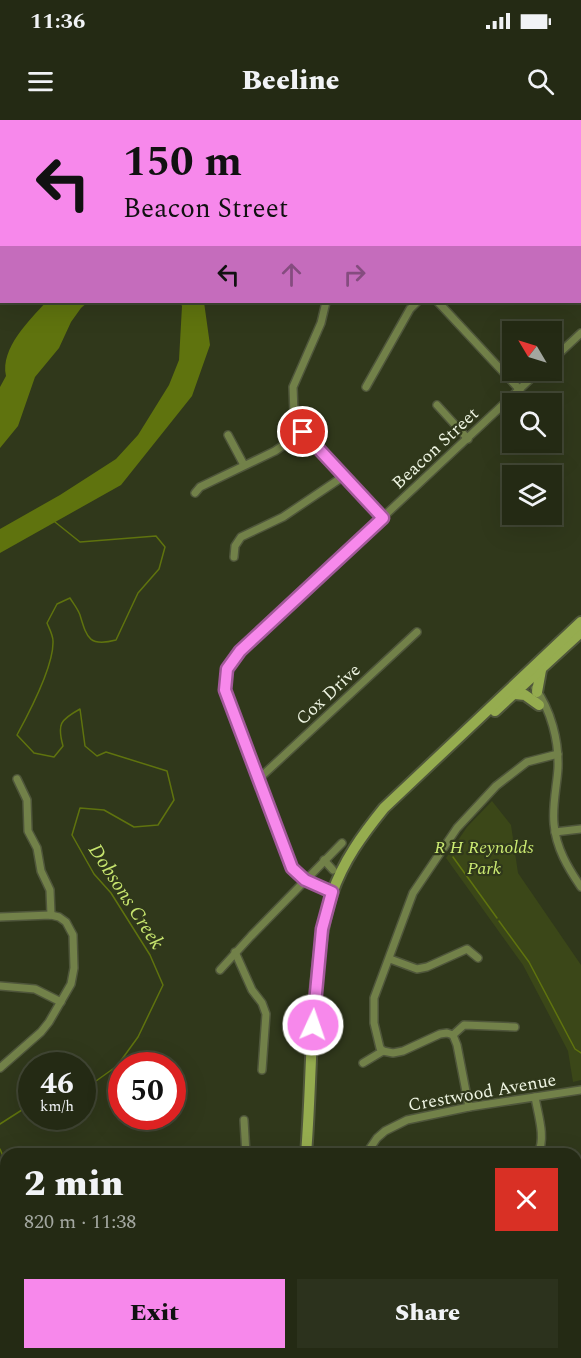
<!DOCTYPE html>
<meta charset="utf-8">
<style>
:root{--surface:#242a14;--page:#2c321d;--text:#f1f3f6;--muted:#a3a7a0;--line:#414634;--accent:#f788eb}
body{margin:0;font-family:Spectral,serif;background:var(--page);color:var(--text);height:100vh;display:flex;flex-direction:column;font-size:22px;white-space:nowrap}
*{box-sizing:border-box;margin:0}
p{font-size:20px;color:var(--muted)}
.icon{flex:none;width:33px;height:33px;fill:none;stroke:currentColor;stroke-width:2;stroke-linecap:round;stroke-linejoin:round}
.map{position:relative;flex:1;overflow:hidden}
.panel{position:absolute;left:0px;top:1028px;width:582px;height:212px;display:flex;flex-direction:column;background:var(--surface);border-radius:18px 18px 0 0;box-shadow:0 6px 24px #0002,0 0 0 2px var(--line)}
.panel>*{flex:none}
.banner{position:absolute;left:0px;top:0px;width:582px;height:183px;box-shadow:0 6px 24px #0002,0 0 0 2px var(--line);background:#f788eb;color:#111;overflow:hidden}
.needle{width:39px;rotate:308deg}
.controls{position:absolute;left:502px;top:201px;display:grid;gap:12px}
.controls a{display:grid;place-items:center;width:60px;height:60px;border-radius:0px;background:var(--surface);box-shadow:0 6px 24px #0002,0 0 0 2px var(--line);font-size:30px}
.speed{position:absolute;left:18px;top:932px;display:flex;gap:12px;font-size:30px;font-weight:700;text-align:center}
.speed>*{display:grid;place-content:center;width:78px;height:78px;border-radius:50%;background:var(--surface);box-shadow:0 6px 24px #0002,0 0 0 2px var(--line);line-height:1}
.speed small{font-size:15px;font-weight:400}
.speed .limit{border:9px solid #d22;background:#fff;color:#111}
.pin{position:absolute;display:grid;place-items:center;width:51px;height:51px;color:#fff;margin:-26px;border:3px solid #fff;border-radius:50%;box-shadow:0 2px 6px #0007}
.me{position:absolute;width:66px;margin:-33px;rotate:3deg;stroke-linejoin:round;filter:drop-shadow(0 0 4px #0008)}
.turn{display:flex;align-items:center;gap:21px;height:126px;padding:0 24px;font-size:27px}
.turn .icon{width:78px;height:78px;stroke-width:2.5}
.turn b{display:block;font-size:42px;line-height:51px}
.lanes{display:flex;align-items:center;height:57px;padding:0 24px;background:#0003;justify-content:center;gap:30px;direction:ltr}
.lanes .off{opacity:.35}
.round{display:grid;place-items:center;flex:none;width:63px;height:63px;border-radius:0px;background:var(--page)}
.head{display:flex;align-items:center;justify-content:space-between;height:102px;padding:0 24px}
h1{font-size:36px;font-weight:800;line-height:45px}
.primary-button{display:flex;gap:12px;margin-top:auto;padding:12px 24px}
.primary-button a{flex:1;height:69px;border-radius:0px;background:var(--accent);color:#111;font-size:24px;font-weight:800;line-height:69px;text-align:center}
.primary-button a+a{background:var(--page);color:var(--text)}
.status{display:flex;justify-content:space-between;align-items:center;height:42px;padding:0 30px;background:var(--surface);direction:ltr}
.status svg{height:16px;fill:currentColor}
header{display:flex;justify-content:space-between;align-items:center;height:78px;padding:0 24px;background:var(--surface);font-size:27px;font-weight:800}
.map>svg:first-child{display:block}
.green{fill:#3b4718}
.water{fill:#5f730e}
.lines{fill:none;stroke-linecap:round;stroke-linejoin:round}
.stream{stroke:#5f730e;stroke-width:1.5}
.street-casing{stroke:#4f563b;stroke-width:10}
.secondary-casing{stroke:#4f563b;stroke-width:14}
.street{stroke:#728149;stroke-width:7}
.secondary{stroke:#95ac4f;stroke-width:10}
.route-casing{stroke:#a15899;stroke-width:15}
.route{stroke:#f788eb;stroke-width:10}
.labels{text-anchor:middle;stroke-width:4.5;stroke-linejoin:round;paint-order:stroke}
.street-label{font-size:18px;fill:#eff5e3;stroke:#30381b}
.park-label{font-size:18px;font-style:italic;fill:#cbea72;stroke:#30381b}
.water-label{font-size:20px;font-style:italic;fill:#c7e56e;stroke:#30381b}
</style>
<div class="status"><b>11:36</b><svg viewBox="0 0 49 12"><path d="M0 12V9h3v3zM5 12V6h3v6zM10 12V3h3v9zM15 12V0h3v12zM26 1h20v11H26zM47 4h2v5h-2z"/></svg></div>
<header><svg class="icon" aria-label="menu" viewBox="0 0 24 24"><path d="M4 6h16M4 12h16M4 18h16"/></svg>Beeline<svg class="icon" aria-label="search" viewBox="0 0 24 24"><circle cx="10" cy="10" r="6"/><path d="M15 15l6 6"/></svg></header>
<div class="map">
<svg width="581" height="1238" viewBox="0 0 581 1238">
<rect width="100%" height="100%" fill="#30381b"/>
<g class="green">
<polygon points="316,0 581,0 581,121 580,2"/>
<polygon points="492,681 511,705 518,753 581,845 581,960 573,962 568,931 523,845 446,738 467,707"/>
</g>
<g class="water">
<path d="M46,182H88L81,188L71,202L59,228L35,257L18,306L0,328V267L6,256C0,228 30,200 46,182Z"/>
<polygon points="180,182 204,182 210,225 192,276 121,365 0,433 0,409 60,375 116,339 138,315 169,265 179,240 182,186"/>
</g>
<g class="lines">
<g class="stream">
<path d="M55,402L80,422L156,416L165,427L159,449L138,473L116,520C89,527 87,518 80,495C78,489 73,483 70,478L57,484L47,503C49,508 53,515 53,521C54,545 29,593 17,615L34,633L54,637L63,626C57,604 60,600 80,589L85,626L97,636L106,632L167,651L174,680L158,705L134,707L104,690L80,688L72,715L94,754L111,773L150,835L163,865L138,917L117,946L82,971"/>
<polyline points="453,737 497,798"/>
<polyline points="499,801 529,842 575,929 581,933"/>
<polyline points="0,1004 25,988 32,986"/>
<polyline points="0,1029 6,1043"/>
<polyline points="111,1233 118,1238"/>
</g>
<defs>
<g id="street">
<polyline points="14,0 15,2"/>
<polyline points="199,0 200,2"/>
<polyline points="270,0 270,2"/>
<polyline points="39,2 40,0"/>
<polyline points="89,2 90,0"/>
<polyline points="144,2 146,0"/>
<polyline points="0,36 2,35"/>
<polyline points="0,96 2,98"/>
<polyline points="0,150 2,150"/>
<polyline points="326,182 321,203 293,267 294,294 303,312 383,398"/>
<polyline points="438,182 520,270"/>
<polyline points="552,240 581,213"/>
<polyline points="366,267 410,189 417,182"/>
<polyline points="437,285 468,319"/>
<polyline points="228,315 244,345"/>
<polyline points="195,373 200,367 275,331 303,312"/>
<polyline points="234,437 235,426 241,417 283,397 344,356"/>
<path d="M535,568C551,590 559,621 558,648C557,666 552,685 554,704C556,728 568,748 581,767"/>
<polyline points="257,657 264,654 417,512"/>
<polyline points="17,659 27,680 28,711 37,728 41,751 50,770 51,795"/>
<polyline points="555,712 581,709"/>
<polyline points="324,740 333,750"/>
<path d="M332,772L305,760L293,748L228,581C222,561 227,546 240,531L540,250"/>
<polyline points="0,797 51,795 59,797 66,802 73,815 74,848 71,864 49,902 41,912 0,948"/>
<polyline points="235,832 252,870 262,883 266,894 262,950"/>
<polyline points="390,839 417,849 427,847 467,829 478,838"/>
<polyline points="220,850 251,816 342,723"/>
<polyline points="0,866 35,869 61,882"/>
<polyline points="453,915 457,925 469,987"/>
<polyline points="383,931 380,928 374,903 374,878 413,773 457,708 496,666 527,642 558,634"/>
<polyline points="363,943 383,931 393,933 403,931 440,914 447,913 453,915 464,905 515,907"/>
<path d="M535,977C538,995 546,1017 538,1034"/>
<polyline points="244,1000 246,1034"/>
<polyline points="366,1034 377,1018 385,1011 407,1000 469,987 581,970"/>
<polyline points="576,1068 581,1076"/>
<polyline points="576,1210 581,1205"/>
<polyline points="364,1233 364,1238"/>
<polyline points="443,1233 447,1238"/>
<polyline points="235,1238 235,1233"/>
<polyline points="543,1238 543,1233"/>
</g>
<g id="secondary">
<polyline points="537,572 541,550"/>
<polyline points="515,574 525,575 539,585"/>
<polyline points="495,591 581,512"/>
<path d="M306,1034C311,974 310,914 317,855C320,827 323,801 332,774C343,741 363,714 384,688L581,502"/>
<polyline points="312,1233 312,1238"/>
</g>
</defs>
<use href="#street" class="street-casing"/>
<use href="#secondary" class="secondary-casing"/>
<use href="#street" class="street"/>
<use href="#secondary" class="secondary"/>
</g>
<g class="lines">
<defs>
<polyline id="route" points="303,312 383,398 240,531 227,549 225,570 292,748 305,760 332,772 322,809 313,905"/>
</defs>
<use href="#route" class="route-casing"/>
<use href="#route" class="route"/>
</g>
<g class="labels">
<g class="street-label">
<text transform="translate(435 328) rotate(-43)" y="6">Beacon Street</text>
<text transform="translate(328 574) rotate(-43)" y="6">Cox Drive</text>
<text transform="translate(482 972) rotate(-10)" y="6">Crestwood Avenue</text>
</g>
<g class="park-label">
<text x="484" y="733">R H Reynolds<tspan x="484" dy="21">Park</tspan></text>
</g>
<g class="water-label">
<text transform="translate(127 776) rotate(57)" y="7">Dobsons Creek</text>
</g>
</g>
</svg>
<div class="controls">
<a><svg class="needle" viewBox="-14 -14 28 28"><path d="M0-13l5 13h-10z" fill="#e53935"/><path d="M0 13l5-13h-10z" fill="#a3a7a0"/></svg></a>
<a><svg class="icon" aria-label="search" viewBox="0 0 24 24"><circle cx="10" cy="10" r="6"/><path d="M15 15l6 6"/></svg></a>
<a><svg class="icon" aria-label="layers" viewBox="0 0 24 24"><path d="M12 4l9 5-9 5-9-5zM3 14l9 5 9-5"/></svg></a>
</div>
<div class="speed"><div>46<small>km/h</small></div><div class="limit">50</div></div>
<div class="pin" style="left:303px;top:312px;background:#d93025"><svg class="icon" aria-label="arrive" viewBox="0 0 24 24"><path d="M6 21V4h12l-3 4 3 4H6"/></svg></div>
<svg class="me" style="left:313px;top:905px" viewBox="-20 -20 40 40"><circle r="17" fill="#f788eb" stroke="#fff" stroke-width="3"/><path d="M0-11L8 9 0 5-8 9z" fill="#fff"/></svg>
<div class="banner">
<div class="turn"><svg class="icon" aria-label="left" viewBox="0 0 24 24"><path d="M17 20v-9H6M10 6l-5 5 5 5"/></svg><div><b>150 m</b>Beacon Street</div></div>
<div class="lanes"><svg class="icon" aria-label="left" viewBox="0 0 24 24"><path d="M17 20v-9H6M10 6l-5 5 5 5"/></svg><svg class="icon off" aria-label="ahead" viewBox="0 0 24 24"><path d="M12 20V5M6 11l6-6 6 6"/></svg><svg class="icon off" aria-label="right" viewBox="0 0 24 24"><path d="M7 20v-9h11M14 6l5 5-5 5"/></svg></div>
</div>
<section class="panel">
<div class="head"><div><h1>2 min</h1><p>820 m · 11:38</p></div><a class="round" style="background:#d93025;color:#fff"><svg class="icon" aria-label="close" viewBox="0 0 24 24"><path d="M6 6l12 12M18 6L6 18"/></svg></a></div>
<div class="primary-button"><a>Exit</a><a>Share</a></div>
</section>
</div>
